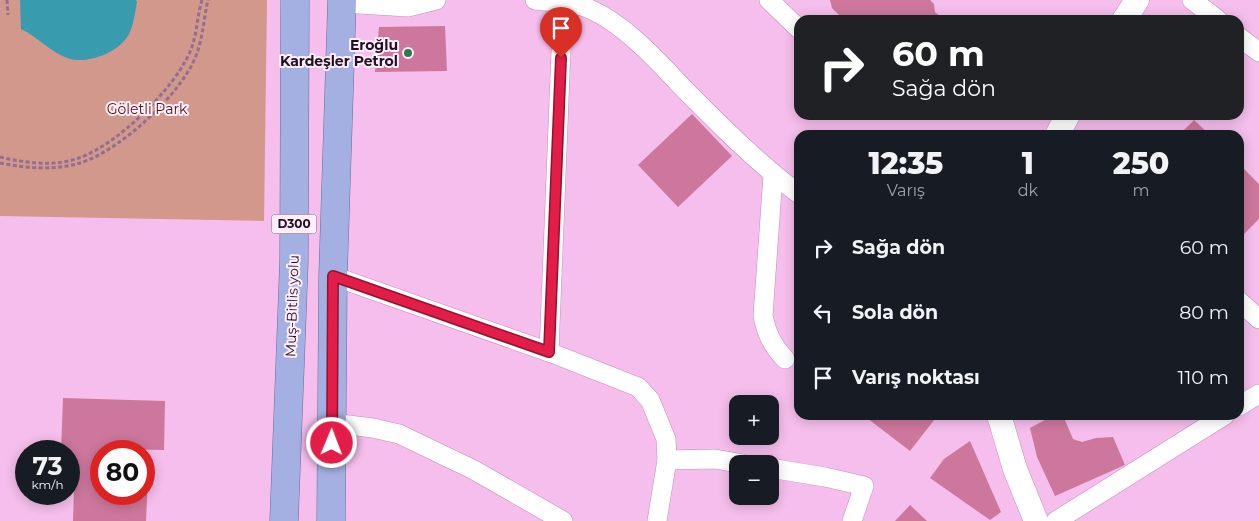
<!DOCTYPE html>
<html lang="tr">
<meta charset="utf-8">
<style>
:root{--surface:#171b24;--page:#242831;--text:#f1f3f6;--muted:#9ea1a6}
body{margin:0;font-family:Montserrat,sans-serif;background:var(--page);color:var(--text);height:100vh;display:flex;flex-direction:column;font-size:19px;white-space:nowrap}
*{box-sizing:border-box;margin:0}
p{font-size:16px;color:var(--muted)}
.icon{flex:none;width:28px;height:28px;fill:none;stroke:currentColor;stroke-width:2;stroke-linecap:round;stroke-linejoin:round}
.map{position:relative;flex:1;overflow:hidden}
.panel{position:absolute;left:794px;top:130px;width:450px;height:290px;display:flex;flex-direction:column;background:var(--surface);border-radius:15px;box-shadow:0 2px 12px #0003}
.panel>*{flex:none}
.banner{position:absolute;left:794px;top:15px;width:450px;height:105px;border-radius:15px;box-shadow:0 2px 12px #0003;background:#202124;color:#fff;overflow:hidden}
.buttons{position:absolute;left:729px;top:395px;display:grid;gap:10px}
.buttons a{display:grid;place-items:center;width:50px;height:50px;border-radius:10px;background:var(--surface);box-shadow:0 2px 12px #0003;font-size:25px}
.speed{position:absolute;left:15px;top:440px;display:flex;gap:10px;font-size:25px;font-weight:700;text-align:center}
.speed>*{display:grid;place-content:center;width:65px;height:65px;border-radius:50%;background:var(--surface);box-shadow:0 2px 12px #0003;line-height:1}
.speed small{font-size:12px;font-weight:400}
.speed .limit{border:8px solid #d22;background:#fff;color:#111}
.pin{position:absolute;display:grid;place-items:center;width:42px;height:42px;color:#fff;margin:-51px -21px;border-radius:50% 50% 50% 0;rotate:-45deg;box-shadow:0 0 5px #0007}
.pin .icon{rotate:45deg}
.me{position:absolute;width:55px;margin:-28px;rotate:1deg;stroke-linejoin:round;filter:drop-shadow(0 0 4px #0008)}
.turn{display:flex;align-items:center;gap:18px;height:105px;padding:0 15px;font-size:22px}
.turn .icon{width:65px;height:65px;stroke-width:2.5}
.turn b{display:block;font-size:35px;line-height:42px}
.eta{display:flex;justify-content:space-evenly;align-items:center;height:85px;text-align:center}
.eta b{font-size:30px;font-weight:800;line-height:35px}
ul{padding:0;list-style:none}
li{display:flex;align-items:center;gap:15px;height:65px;padding:0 15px}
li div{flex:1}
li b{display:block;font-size:19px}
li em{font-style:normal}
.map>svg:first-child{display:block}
.green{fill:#d2988c}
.water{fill:#399cae}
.building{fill:#cd779d}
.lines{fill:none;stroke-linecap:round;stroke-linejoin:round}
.minor-casing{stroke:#c38eba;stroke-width:20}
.tertiary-casing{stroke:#c38eba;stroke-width:25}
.trunk-casing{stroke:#686b99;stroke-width:29}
.path{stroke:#946e8e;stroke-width:3;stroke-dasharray:4 2.5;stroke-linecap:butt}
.minor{stroke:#fff;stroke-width:19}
.tertiary{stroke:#fff;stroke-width:24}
.trunk{stroke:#a4b0e2;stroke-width:28}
.route-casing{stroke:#92132f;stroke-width:12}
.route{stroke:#e11d48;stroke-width:9}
.poi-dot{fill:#2e7a49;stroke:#ffeefb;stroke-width:2}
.labels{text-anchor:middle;stroke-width:4;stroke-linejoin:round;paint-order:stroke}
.shield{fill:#ffeefb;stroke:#645262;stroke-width:1}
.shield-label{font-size:12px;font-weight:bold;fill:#220f20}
.poi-label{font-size:14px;font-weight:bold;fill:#220f20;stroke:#ffeefb;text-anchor:end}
.park-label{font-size:14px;fill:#4f160c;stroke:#ffeefb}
.street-label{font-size:14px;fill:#220f20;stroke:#ffeefb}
</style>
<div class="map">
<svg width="1259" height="521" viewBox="0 0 1259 521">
<rect width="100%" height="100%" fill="#f5beec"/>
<polygon class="green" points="0,0 267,0 264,221 0,216"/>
<path class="water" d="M20,0H136L137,2C135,12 134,23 130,32C122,51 90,64 70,59C51,53 38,37 21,29Z"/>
<g class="building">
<polygon points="830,0 930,0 934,4 935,12 945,20 844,20 832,8"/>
<polygon points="445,26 447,71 375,72 379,27"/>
<polygon points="692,114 732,156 678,207 638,165"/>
<polygon points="1194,120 1210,135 1179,135"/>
<polygon points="1239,164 1259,184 1259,219 1241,237 1239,235"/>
<polygon points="63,398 165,401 164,450 122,449 122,451 101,451 101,494 144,494 144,479 148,479 146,521 73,521 75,455 69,454 69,451 61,451"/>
<polygon points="863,415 938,415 910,451"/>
<polygon points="1054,415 1059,415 1064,418 1073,439 1082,442 1096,438 1113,437 1125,465 1055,496 1037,457 1030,428"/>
<polygon points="970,441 1001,512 990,520 930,478 944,459"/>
<polygon points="910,505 927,521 895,521"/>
</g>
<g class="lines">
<defs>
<g id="minor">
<path d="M535,0C551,2 572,1 587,8C625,23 661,65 689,94C724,129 759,164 799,194"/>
<polyline points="769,0 799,29"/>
<polyline points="1192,0 1218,20"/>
<polyline points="342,3 408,7 436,0"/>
<polyline points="1239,37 1259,52"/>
<path d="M773,175L763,316C766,332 773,347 785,359"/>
<polyline points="333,276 549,352 638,387 650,400 666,439 667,460 657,521"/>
<polyline points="1239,301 1259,319"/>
<polyline points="549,352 563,0"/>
<polyline points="1239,406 1259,394"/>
<polyline points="332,423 373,428 399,434 474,470 563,521"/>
<polyline points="667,460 715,459 743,464"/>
<polyline points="770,468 825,477 864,486 852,521"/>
<polyline points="1056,521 1225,415"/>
</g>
<g id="tertiary">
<polyline points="1124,20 1137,0"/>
<polyline points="1057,135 1068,115"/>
<polyline points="999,415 1015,469 1036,521"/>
</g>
<g id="trunk">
<polyline points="284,521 294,261 295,0"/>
<polyline points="331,521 333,276 342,0"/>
</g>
</defs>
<use href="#minor" class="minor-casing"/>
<use href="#tertiary" class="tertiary-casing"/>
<use href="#trunk" class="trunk-casing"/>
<g class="path">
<polyline points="7,0 8,15"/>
<path d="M0,157C26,163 53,167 79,158C118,144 173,90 190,52C197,36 197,16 202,0"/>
<path d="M0,163C26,168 54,171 80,163C120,151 184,92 197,53C203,36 204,17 208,0"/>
</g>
<use href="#minor" class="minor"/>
<use href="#tertiary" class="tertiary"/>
<use href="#trunk" class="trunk"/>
</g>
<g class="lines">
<defs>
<polyline id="route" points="332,443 333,276 549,352 561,58"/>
</defs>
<use href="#route" class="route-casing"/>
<use href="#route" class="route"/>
</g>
<circle class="poi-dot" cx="408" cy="53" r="5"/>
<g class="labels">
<rect class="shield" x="271.5" y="214.5" width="45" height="19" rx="4"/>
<g class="shield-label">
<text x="294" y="228">D300</text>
</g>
<g class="poi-label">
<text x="398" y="50">Eroğlu<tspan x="398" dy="16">Kardeşler Petrol</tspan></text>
</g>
<g class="park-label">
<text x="147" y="114">Göletli Park</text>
</g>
<g class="street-label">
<text transform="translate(292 306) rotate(-88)" y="5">Muş-Bitlis yolu</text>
</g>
</g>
</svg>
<div class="buttons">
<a>+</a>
<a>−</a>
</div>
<div class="speed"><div>73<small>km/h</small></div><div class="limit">80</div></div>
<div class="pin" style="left:561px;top:58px;background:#d93025"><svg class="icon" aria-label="arrive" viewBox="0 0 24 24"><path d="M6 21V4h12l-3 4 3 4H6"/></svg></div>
<svg class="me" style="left:332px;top:443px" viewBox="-20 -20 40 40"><circle r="17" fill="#e11d48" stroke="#fff" stroke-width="3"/><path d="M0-11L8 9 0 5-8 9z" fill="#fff"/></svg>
<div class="banner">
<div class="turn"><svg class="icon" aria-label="right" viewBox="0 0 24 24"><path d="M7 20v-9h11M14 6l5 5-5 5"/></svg><div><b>60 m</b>Sağa dön</div></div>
</div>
<section class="panel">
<div class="eta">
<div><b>12:35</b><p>Varış</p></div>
<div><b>1</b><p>dk</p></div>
<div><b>250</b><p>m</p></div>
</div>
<ul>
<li><svg class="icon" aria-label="right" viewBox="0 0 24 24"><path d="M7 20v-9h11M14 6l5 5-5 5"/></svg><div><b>Sağa dön</b></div><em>60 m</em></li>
<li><svg class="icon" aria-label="left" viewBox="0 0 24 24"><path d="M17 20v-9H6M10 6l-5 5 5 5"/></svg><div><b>Sola dön</b></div><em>80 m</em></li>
<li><svg class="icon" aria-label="arrive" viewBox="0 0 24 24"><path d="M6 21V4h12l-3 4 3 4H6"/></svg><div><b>Varış noktası</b></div><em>110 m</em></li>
</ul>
</section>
</div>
